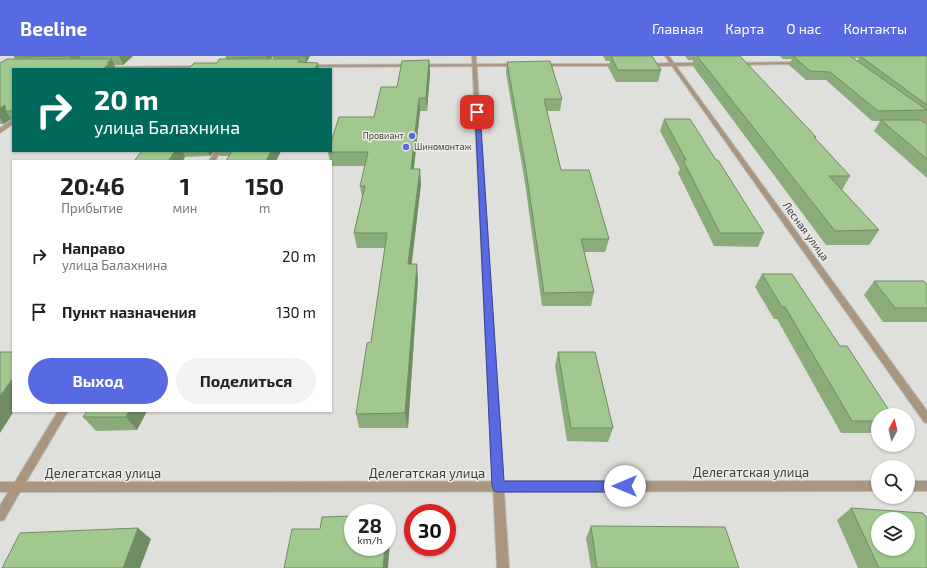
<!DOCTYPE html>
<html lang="ru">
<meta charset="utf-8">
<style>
:root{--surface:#fff;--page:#f2f2f2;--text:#222;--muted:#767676;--accent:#586ae1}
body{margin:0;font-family:"Exo 2",sans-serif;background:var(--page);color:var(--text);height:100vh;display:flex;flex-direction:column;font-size:15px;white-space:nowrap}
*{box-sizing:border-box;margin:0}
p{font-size:13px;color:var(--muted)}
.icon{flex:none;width:22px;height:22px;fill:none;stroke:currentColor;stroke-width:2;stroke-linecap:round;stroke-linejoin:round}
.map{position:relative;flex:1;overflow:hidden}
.side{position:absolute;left:12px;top:104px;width:320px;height:252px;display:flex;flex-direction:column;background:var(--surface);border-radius:0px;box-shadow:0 1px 3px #0004}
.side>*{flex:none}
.guide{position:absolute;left:12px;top:12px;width:320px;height:84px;border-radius:0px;box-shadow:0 1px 3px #0004;background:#00695c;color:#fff;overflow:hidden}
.needle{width:26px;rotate:7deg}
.controls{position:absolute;left:871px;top:352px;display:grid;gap:8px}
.controls a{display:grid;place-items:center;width:44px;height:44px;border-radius:50%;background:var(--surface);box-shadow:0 1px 3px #0004;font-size:20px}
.speed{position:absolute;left:344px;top:448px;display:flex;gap:8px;font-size:20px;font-weight:700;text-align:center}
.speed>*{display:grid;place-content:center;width:52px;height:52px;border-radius:50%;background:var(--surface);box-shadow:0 1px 3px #0004;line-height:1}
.speed small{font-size:10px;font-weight:400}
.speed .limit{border:6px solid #d22;background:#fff;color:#111}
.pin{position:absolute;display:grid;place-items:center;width:34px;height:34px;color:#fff;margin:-17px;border-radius:8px;box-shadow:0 2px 6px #0006}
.me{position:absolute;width:44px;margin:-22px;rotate:270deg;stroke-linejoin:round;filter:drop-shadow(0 0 3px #0008)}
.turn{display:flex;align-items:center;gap:14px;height:84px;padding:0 16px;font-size:18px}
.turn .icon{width:52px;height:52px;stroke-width:2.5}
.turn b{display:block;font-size:28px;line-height:34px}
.eta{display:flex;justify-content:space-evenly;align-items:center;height:68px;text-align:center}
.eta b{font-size:24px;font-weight:700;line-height:28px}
.action{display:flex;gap:8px;margin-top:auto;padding:8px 16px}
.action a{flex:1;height:46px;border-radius:24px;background:var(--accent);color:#fff;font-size:16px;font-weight:700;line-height:46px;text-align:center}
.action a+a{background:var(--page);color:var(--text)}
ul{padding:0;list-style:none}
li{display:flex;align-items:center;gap:12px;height:56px;padding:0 16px}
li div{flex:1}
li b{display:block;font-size:15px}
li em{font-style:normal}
header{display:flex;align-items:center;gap:24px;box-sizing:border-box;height:56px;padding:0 20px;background:var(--accent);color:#fff}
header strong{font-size:19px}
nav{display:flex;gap:22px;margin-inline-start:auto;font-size:14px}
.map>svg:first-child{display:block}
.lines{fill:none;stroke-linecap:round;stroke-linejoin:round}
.minor-casing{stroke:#bbbbb8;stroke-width:2}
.tertiary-casing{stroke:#bbbbb8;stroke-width:2}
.minor{fill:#aa957f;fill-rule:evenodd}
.tertiary{fill:#aa957f;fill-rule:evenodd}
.wall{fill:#8aac7b;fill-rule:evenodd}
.shaded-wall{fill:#708c64}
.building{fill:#a0c88f;stroke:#708c64;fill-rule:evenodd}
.route{fill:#586ae1;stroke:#394592}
.poi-dot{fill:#586ae1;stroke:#edece8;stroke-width:1.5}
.labels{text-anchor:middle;stroke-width:3;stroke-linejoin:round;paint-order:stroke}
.far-poi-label{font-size:9px;fill:#3d3d3b;stroke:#edece8;text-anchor:end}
.street-label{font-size:11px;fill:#3d3d3b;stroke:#edece8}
.near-street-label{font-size:13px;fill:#3d3d3b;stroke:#edece8}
</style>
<header>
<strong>Beeline</strong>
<nav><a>Главная</a><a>Карта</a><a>О нас</a><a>Контакты</a></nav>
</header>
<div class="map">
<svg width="927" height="512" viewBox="0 0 927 512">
<rect width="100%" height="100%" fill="#dfdfdb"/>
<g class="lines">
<defs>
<g id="minor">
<polygon points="665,0 669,0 674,7 705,7 705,9 703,9 676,10 927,355 927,367 924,366 672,10 647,10 645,9 647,8 670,7"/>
<polygon points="799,6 801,6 801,8 737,9 735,8 737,7"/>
<polygon points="517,8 519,9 519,10 309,11 307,10 309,9"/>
<polygon points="541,8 619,8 621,9 619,10 539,10 539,9"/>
<polygon points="201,10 203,11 203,12 138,13 103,12 105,11"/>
<polygon points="911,54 915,54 927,63 927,67 911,56"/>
<polygon points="13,63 13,68 0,77 0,72"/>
<polygon points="215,95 221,95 215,105 209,105"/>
<polygon points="58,355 68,355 26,426 878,425 878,435 20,436 4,464 0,465 0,450 8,436 0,436 0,426 15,426"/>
<rect x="908" y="425" width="19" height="10"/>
</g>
<polygon id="tertiary" points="472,0 476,0 509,512 497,512"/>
</defs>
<use href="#minor" class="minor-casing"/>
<use href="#tertiary" class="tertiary-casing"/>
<use href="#minor" class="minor"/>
<use href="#tertiary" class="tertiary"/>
</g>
<g class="wall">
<polygon points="15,0 133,0 123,9 13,13 13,65 11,63 4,68 0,68 0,7 15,3 14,1"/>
<polygon points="227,0 273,0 270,3 274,3 273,1 310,0 306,7 318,7 319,13 188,13 217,7 226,3 226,2"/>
<polygon points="603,0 652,0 661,14 658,26 616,26 608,11 610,5 606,5"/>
<polygon points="685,0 740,0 816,81 815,83 850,120 842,134 879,174 869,189 826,189 692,9 693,4 688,4"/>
<path d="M780,0H927V63L923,60L920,64L927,68V122L874,75L880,65H872L826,24H806L789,9L792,3H783ZM854,2H859L857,5Z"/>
<polygon points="429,4 430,17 427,55 420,55 414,113 421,128 411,208 418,223 408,372 359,372 356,358 371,286 385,192 357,192 354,177 362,141 360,130 365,110 331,110 331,105 330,105 328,96 374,61 397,31"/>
<polygon points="507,6 562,43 560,55 547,55 561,114 609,183 605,196 584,196 594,236 591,250 542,250 525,127 506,17"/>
<polygon points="664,63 716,104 764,177 758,191 714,190 678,117 680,113 660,75"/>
<polygon points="142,95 214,95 210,100 185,101"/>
<polygon points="218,95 281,95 276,105 226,105 229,100 220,100"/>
<polygon points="762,218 840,290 878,359 878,377 841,377 777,263 774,263 755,231"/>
<polygon points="874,225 927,229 927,266 883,266 864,239"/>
<polygon points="558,296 613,372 608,386 567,385 555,310"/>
<polygon points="147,355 137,374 96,375 83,361"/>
<polygon points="851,452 927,512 858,512 837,464"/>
<polygon points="591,470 739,512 591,512 586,482"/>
</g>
<g class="shaded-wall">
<polygon points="70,0 83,0 79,0 81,4 74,10"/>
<polygon points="119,0 133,0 123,9"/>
<polygon points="267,0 273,0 267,8 266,1"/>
<polygon points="305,0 310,0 306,7 305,1"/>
<polygon points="112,3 116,13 103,13 107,7"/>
<polygon points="429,4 430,17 427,55 426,42"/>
<polygon points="318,7 319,13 315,13"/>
<polygon points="419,42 420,55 412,128 411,113"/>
<polygon points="5,49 6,55 11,63 4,68 0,62 0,52"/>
<polygon points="175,95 183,95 185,101 183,105 168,105"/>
<polygon points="208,95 214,95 210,100"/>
<polygon points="271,95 281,95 276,105 266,105"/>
<polygon points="420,113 421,128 410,223 408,208"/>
<polygon points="417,208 418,223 408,372 405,357"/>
<polygon points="13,322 13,355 14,355 0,377 0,340"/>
<polygon points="129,355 147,355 137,374 126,361"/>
<polygon points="388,460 391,472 388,512 383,512 385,491 387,491 387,474"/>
<polygon points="138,472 151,483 140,512 123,512"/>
</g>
<g class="building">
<polygon points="15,0 70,0 14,1"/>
<polygon points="227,0 267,0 266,1 226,2"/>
<polygon points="274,0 305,0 305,1 273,1"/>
<polygon points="611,0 652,0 661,14 618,14"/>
<polygon points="697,0 740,0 816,81 814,81 850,120 829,120 879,174 835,175"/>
<polygon points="793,0 850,0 927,54 878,55 830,16 810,15"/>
<polygon points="860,0 927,0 927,49"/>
<polygon points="7,3 112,3 107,7 110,7 103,13 13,13 13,55 6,55 5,49 0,52 0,7"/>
<polygon points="219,3 300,3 298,6 318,7 315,13 188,13 194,7 217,7"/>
<polygon points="429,4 426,42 419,42 411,113 420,113 408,208 417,208 405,357 356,358 367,287 371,286 387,177 354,177 365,130 360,130 368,96 328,96 328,95 331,95 331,86 339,61 374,61 381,31 397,31 402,5"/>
<polygon points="550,5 562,43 544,43 561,114 589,114 609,183 581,183 594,236 544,237 526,114 507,6"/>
<polygon points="664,63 690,63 716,104 718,104 764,177 720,177 683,104 686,104"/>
<polygon points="881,64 921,64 927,68 927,103"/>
<polygon points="142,95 175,95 168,105 134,105"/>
<polygon points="232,95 271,95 266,105 226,105"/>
<polygon points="762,218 792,218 840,290 847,290 892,359 878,359 878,365 852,365 785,251 782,251"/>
<polygon points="874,225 924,225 927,229 927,252 895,252"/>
<polygon points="0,296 13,296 13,322 0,340"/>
<polygon points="558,296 595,296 613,372 571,372"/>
<polygon points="87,355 129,355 126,361 83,361"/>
<path d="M851,452L923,457L927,463V512H879ZM878,463H908V493H878Z"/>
<polygon points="353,460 353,491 385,491 383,512 284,512 292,473 320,473 322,461"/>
<polygon points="387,460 388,460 387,474"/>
<polygon points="591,470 725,471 739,512 597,512"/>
<polygon points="138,472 123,512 2,512 20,477"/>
</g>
<polygon class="route" points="475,55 480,56 504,425 625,425 629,426 631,430 629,434 625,436 498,436 494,435 492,430"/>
<g class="poi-dot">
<circle cx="412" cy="80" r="4"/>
<circle cx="406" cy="91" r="4"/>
</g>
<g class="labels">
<g class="far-poi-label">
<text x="404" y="83">Провиант</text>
<text x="414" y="94" text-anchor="start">Шиномонтаж</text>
</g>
<g class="street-label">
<text transform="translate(806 175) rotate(54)" y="4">Лесная улица</text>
</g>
<g class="near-street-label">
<text x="751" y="421">Делегатская улица</text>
<text x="103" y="422">Делегатская улица</text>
<text x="427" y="422">Делегатская улица</text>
</g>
</g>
</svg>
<div class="controls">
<a><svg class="needle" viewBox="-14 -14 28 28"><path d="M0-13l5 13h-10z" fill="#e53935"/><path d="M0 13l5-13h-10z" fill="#767676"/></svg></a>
<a><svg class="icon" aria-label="search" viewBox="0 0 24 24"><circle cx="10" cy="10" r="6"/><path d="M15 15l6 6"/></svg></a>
<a><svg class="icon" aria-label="layers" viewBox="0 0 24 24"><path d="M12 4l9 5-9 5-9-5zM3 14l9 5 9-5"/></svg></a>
</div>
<div class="speed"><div>28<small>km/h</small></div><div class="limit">30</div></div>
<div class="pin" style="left:477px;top:56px;background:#d93025"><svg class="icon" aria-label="arrive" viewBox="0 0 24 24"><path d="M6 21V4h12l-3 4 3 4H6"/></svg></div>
<svg class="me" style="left:625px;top:430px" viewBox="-20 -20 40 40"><circle r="19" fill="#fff"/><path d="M0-13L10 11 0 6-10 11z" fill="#586ae1"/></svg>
<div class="guide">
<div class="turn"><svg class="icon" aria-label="right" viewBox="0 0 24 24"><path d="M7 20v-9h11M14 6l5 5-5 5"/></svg><div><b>20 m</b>улица Балахнина</div></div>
</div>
<section class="side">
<div class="eta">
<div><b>20:46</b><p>Прибытие</p></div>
<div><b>1</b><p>мин</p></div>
<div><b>150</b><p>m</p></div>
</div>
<ul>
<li><svg class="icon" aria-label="right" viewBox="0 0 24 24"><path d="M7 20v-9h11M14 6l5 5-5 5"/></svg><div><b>Направо</b><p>улица Балахнина</p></div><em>20 m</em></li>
<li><svg class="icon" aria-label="arrive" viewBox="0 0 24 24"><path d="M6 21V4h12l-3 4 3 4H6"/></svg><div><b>Пункт назначения</b></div><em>130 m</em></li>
</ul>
<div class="action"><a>Выход</a><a>Поделиться</a></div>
</section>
</div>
